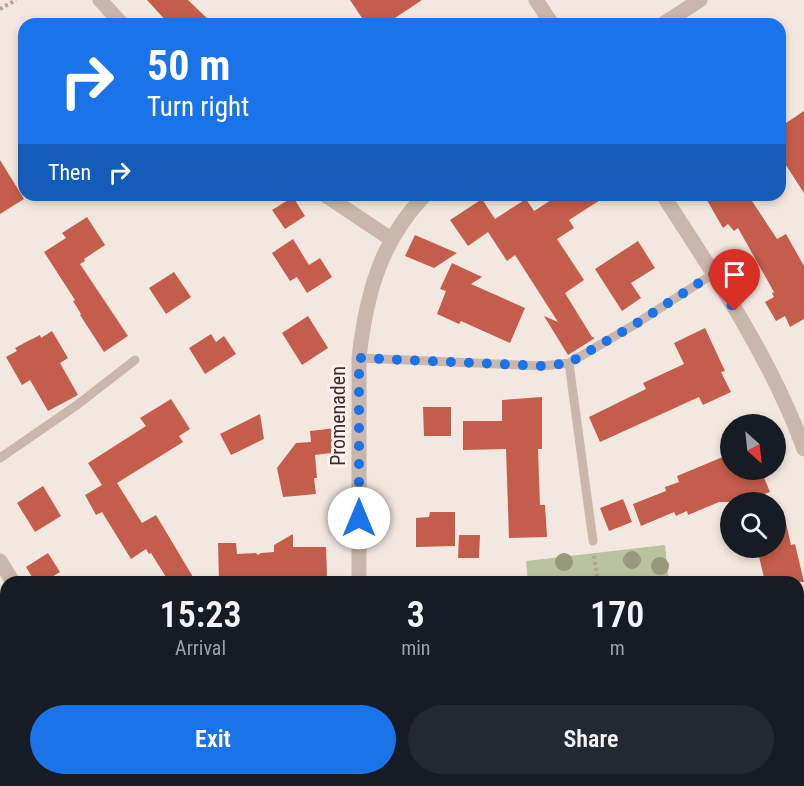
<!DOCTYPE html>
<style>
:root{--surface:#171b24;--page:#242831;--text:#f1f3f6;--muted:#9ea1a6;--accent:#1a73e8}
body{margin:0;font-family:"Roboto Condensed",sans-serif;background:var(--page);color:var(--text);height:100vh;display:flex;flex-direction:column;font-size:22px;white-space:nowrap}
*{box-sizing:border-box;margin:0}
p{font-size:20px;color:var(--muted)}
.icon{flex:none;width:33px;height:33px;fill:none;stroke:currentColor;stroke-width:2;stroke-linecap:round;stroke-linejoin:round}
.map{position:relative;flex:1;overflow:hidden}
.details{position:absolute;left:0px;top:576px;width:804px;height:210px;display:flex;flex-direction:column;background:var(--surface);border-radius:18px 18px 0 0;box-shadow:0 3px 9px #0003}
.details>*{flex:none}
.hud{position:absolute;left:18px;top:18px;width:768px;height:183px;border-radius:18px;box-shadow:0 3px 9px #0003;background:#1a73e8;color:#fff;overflow:hidden}
.needle{width:39px;rotate:153deg}
.buttons{position:absolute;left:720px;top:414px;display:grid;gap:12px}
.buttons a{display:grid;place-items:center;width:66px;height:66px;border-radius:50%;background:var(--surface);box-shadow:0 3px 9px #0003;font-size:30px}
.pin{position:absolute;display:grid;place-items:center;width:51px;height:51px;color:#fff;margin:-62px -26px;border-radius:50% 50% 50% 0;rotate:-45deg;box-shadow:0 0 6px #0007}
.pin .icon{rotate:45deg}
.me{position:absolute;width:66px;margin:-33px;rotate:0deg;stroke-linejoin:round;filter:drop-shadow(0 0 4px #0008)}
.turn{display:flex;align-items:center;gap:21px;height:126px;padding:0 30px;font-size:27px}
.turn .icon{width:78px;height:78px;stroke-width:2.5}
.turn b{display:block;font-size:42px;line-height:51px}
.then{display:flex;align-items:center;height:57px;padding:0 30px;background:#0003;gap:12px;font-size:22px}
.eta{display:flex;justify-content:space-evenly;align-items:center;height:102px;text-align:center}
.eta b{font-size:36px;font-weight:600;line-height:42px}
.action{display:flex;gap:12px;margin-top:auto;padding:12px 30px}
.action a{flex:1;height:69px;border-radius:36px;background:var(--accent);color:#fff;font-size:24px;font-weight:600;line-height:69px;text-align:center}
.action a+a{background:var(--page);color:var(--text)}
.map>svg:first-child{display:block}
.green{fill:#bac29f}
.building{fill:#c45d4c}
.lines{fill:none;stroke-linecap:round;stroke-linejoin:round}
.path{stroke:#b7a095;stroke-width:4;stroke-dasharray:3 3;stroke-linecap:butt}
.lane{stroke:#cbb6ab;stroke-width:9}
.street{stroke:#cbb6ab;stroke-width:15}
.tree{fill:#97987e}
.route{stroke:#1a73e8;stroke-width:10;stroke-dasharray:0 18}
.labels{text-anchor:middle;stroke-width:6;stroke-linejoin:round;paint-order:stroke}
.street-label{font-size:20px;fill:#392d2a;stroke:#faf2ec}
</style>
<div class="map">
<svg width="804" height="786" viewBox="0 0 804 786">
<rect width="100%" height="100%" fill="#f3e8df"/>
<polygon class="green" points="665,545 669,582 528,582 526,561"/>
<g class="building">
<polygon points="147,0 188,0 213,24 169,24"/>
<polygon points="350,0 422,0 386,24 366,24"/>
<polygon points="804,111 804,193 780,156 780,127"/>
<polygon points="0,160 24,199 0,214"/>
<polygon points="559,195 608,195 569,220 574,228 557,239 584,280 565,293 592,337 595,338 568,355 544,316 558,322 515,255 507,261 488,232 468,246 450,220 482,199 495,219 526,199 534,211"/>
<polygon points="704,195 748,195 777,239 786,234 804,266 804,319 790,327 785,316 776,321 765,302 774,297 772,293 774,292 738,228 734,231 728,224 723,228"/>
<polygon points="293,197 305,216 285,229 272,210"/>
<polygon points="87,217 105,245 84,259 85,261 80,264 128,336 104,352 80,315 81,314 73,301 75,300 44,252 66,238 62,233"/>
<polygon points="415,235 457,253 434,268 405,256"/>
<polygon points="293,239 309,265 320,258 332,277 307,293 297,277 290,281 272,253"/>
<polygon points="638,241 655,268 631,283 641,298 622,311 595,269"/>
<polygon points="452,263 482,277 471,284 525,308 510,343 461,321 459,324 437,314 446,291 440,289"/>
<polygon points="174,272 191,297 166,314 149,288"/>
<polygon points="308,316 328,348 302,365 282,333"/>
<polygon points="705,328 725,371 721,372 731,392 703,405 699,397 600,442 589,417 646,389 643,383 684,364 674,343"/>
<polygon points="52,331 68,358 60,363 78,395 48,411 30,380 22,385 6,357 17,351 15,348 28,341 40,335 41,338"/>
<polygon points="211,334 216,342 224,336 236,354 205,374 189,348"/>
<polygon points="542,397 542,449 538,449 540,505 545,505 547,537 509,538 506,449 463,450 463,421 502,421 502,400"/>
<polygon points="171,399 190,429 179,436 183,442 117,483 142,523 156,515 196,582 169,582 151,553 149,554 146,549 131,559 102,512 96,515 85,495 102,485 88,463 146,426 140,418"/>
<polygon points="423,407 451,407 451,436 424,436"/>
<polygon points="260,414 264,439 231,455 220,434"/>
<polygon points="336,428 339,452 315,455 317,478 314,478 316,494 283,497 277,468 296,443 311,442 310,431"/>
<polygon points="730,454 730,470 761,470 770,492 742,502 719,502 688,515 687,511 676,516 674,512 641,526 633,504 666,491 665,487 679,482 677,476"/>
<polygon points="43,486 61,516 35,532 17,503"/>
<polygon points="623,499 632,522 609,531 600,508"/>
<polygon points="783,510 791,545 795,544 804,582 765,582 757,548 776,548 776,511"/>
<polygon points="430,512 455,512 455,546 416,547 416,518 429,517"/>
<polygon points="293,534 293,547 326,547 327,576 320,577 321,582 219,582 218,543 236,543 237,554 256,553 258,555 261,553 274,552 274,545"/>
<polygon points="459,535 480,535 479,558 458,558"/>
<polygon points="48,553 60,572 44,582 35,582 26,567"/>
</g>
<g class="lines">
<g class="path">
<polyline points="0,9 16,0"/>
<polyline points="594,556 597,576"/>
<polyline points="0,769 6,765"/>
</g>
<g class="lane">
<polyline points="359,358 543,366 569,363 634,325 713,274"/>
<polyline points="569,363 593,541"/>
<polyline points="0,458 77,405 135,360"/>
<polyline points="798,618 804,616"/>
</g>
<g class="street">
<polyline points="100,0 122,24"/>
<polyline points="536,0 552,24"/>
<polyline points="663,24 700,0"/>
<polyline points="325,195 391,239"/>
<path d="M663,195C715,276 771,358 804,449"/>
<polyline points="0,561 13,582"/>
<path d="M359,582V358C366,296 380,241 425,195"/>
<polyline points="135,780 139,786"/>
<polyline points="369,780 370,786"/>
</g>
</g>
<g class="tree">
<circle cx="632" cy="560" r="9"/>
<circle cx="564" cy="562" r="9"/>
<circle cx="660" cy="566" r="9"/>
</g>
<g class="lines">
<polyline class="route" points="359,518 359,358 543,366 569,363 634,325 713,274 735,311"/>
</g>
<g class="labels">
<g class="street-label">
<text transform="translate(338 416) rotate(-90)" y="7">Promenaden</text>
</g>
</g>
</svg>
<div class="buttons">
<a><svg class="needle" viewBox="-14 -14 28 28"><path d="M0-13l5 13h-10z" fill="#e53935"/><path d="M0 13l5-13h-10z" fill="#9ea1a6"/></svg></a>
<a><svg class="icon" aria-label="search" viewBox="0 0 24 24"><circle cx="10" cy="10" r="6"/><path d="M15 15l6 6"/></svg></a>
</div>
<div class="pin" style="left:735px;top:311px;background:#d93025"><svg class="icon" aria-label="arrive" viewBox="0 0 24 24"><path d="M6 21V4h12l-3 4 3 4H6"/></svg></div>
<svg class="me" style="left:359px;top:518px" viewBox="-20 -20 40 40"><circle r="19" fill="#fff"/><path d="M0-13L10 11 0 6-10 11z" fill="#1a73e8"/></svg>
<div class="hud">
<div class="turn"><svg class="icon" aria-label="right" viewBox="0 0 24 24"><path d="M7 20v-9h11M14 6l5 5-5 5"/></svg><div><b>50 m</b>Turn right</div></div>
<div class="then">Then<svg class="icon" aria-label="right" viewBox="0 0 24 24"><path d="M7 20v-9h11M14 6l5 5-5 5"/></svg></div>
</div>
<section class="details">
<div class="eta">
<div><b>15:23</b><p>Arrival</p></div>
<div><b>3</b><p>min</p></div>
<div><b>170</b><p>m</p></div>
</div>
<div class="action"><a>Exit</a><a>Share</a></div>
</section>
</div>
